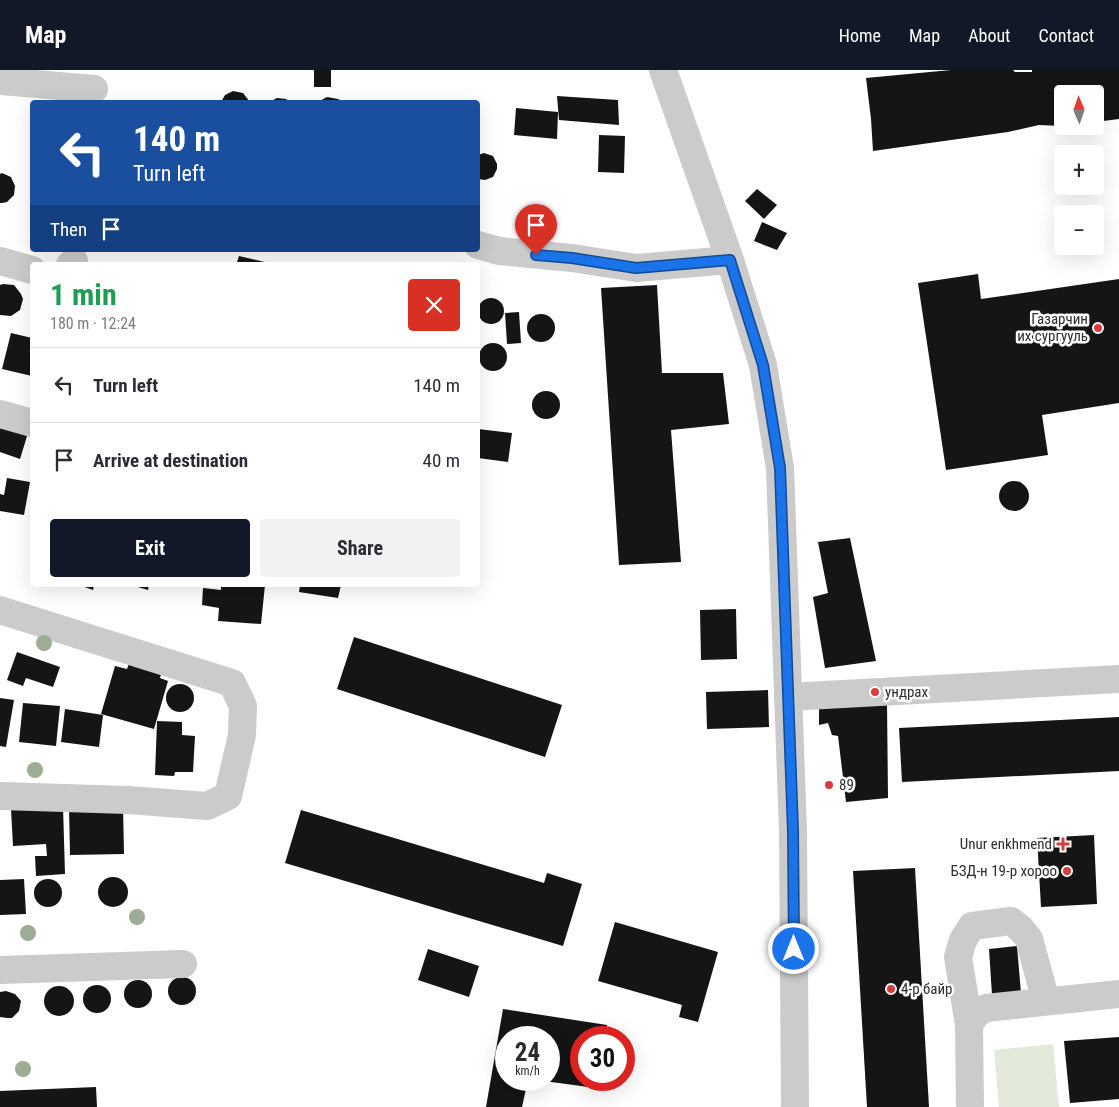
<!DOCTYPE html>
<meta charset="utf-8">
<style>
:root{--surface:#fff;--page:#f2f2f3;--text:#2b2b33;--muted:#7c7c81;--line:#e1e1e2;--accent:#111827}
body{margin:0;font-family:"Roboto Condensed",sans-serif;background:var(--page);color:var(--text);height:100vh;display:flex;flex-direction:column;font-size:19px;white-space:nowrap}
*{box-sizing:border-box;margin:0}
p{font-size:16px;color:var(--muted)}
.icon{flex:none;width:28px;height:28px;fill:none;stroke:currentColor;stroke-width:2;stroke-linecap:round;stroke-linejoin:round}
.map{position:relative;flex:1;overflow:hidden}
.sheet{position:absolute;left:30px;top:192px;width:450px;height:325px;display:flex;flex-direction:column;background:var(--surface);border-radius:5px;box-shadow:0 5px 20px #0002}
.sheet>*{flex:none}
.banner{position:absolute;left:30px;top:30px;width:450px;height:152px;border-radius:5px;box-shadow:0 5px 20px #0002;background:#1a4fa0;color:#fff;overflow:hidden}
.needle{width:32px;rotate:358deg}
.controls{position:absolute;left:1054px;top:15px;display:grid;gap:10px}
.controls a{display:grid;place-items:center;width:50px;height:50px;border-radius:5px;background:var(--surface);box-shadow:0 5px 20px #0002;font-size:25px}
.speed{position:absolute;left:495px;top:956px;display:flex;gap:10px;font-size:25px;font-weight:700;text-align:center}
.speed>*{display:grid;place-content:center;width:65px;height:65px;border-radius:50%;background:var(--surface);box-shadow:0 5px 20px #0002;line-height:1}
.speed small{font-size:12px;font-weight:400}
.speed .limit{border:8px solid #d22;background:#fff;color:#111}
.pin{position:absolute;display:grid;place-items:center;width:42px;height:42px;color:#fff;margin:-51px -21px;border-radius:50% 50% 50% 0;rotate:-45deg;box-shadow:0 0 5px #0007}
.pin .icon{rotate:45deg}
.me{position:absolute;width:55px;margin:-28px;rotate:0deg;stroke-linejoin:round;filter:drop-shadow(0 0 4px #0008)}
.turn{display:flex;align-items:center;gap:18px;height:105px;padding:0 20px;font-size:22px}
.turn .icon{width:65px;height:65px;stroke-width:2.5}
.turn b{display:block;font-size:35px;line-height:42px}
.then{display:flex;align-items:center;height:48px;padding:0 20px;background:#0003;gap:10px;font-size:19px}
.round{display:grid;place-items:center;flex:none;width:52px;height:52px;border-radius:5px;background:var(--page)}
.head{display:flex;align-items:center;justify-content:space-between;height:85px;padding:0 20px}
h1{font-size:30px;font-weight:700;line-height:38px;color:#1e9e55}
.cta{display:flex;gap:10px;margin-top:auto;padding:10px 20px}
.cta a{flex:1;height:58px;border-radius:5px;background:var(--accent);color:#fff;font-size:20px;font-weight:700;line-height:58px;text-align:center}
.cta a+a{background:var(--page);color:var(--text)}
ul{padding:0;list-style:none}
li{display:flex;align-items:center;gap:15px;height:75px;padding:0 20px;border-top:1px solid var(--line)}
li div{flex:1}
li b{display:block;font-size:19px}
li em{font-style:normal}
header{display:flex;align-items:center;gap:30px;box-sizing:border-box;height:70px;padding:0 25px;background:var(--accent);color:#fff}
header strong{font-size:24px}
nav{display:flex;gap:28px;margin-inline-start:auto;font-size:18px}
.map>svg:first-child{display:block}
.green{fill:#e3eadc}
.building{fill:#151515}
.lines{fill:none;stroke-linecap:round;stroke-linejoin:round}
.minor{stroke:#cbcbcb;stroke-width:28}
.tree{fill:#9eab95}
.route-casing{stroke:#114b97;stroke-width:12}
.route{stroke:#1a73e8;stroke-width:9}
.poi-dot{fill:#d83c3f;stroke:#fff;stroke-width:2}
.labels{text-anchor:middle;stroke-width:5;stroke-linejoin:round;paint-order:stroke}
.poi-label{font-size:15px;fill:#2e2e2e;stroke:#fff;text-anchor:end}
</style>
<header>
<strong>Map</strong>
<nav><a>Home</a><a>Map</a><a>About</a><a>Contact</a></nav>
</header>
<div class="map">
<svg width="1119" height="1037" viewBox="0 0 1119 1037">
<rect width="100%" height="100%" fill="#fff"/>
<polygon class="green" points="1053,974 1059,1037 999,1037 994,980"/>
<g class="building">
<rect x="314" y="0" width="17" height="17"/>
<polygon points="951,0 1013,0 1015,2 1032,2 1032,0 1119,0 1119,49 1095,52 1095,24 1062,24 1062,56 1039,55 1008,62 873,81 871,49 866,8"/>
<polygon points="233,21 243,23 250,32 221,32 225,25"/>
<polygon points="557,26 618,30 619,55 559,50"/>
<polygon points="327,27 338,29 343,32 318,32"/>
<polygon points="277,28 286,29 290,32 269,32"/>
<polygon points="155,30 162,32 148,32 147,31"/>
<polygon points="516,38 558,42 557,69 514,65"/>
<polygon points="599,65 625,66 624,103 598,102"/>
<polygon points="484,83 493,86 497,94 497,99 493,107 485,110 478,109 478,85"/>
<polygon points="2,103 11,107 15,116 14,125 7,132 2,133 0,133 0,104"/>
<polygon points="757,119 777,135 764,149 745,131"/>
<polygon points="762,152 787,163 777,180 754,171"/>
<polygon points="239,186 273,194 273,195 236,195"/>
<polygon points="978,204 981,229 1119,209 1119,333 1042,345 1048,385 946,400 918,213"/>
<polygon points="3,214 14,215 21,224 23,229 20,240 11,246 0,245 0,215"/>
<polygon points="657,215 662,303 723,303 729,354 671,360 681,492 619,495 601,218"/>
<circle cx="491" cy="241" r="13"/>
<polygon points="519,242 521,273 507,274 505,243"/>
<circle cx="541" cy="258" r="14"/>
<polygon points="11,263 32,268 32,306 2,299"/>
<circle cx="493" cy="287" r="14"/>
<circle cx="546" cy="335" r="14"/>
<polygon points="0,354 28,363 20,389 0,382"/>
<polygon points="478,359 512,363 508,392 478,388"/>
<polygon points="7,408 30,412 24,445 0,441 0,424 4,425"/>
<circle cx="1014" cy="426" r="15"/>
<polygon points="850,468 876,591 825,598 813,527 828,523 818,472"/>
<polygon points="79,515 94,515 93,520"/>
<polygon points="131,515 149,515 148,520"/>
<polygon points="221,515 265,515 261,554 218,551 219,538 202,535 203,518 221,520"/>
<polygon points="300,515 341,515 338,528 299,522"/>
<polygon points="736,539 737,589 701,590 700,540"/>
<polygon points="354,567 562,635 545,687 337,619"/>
<polygon points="17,582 60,597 53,617 26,608 23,616 7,610"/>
<polygon points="131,588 163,597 160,608 168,611 154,659 101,644 115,596 127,599"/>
<circle cx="180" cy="628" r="14"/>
<polygon points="768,620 769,657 707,659 706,622"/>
<polygon points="0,628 14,630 6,677 0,676"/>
<polygon points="887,632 888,728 846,732 838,666 832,665 828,653 819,655 819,633"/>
<polygon points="23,633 60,636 56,676 19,672"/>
<polygon points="65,639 103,645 99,677 61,672"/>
<polygon points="1119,647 1119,701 902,712 899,658"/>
<polygon points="157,651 182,652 182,665 195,666 193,702 175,702 174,706 155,705"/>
<polygon points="63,736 65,804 36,806 35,786 47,786 46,774 13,776 11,739"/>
<polygon points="123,736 124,784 70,785 69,737"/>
<polygon points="301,740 544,813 547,803 582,814 563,876 285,793"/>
<polygon points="1094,765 1097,834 1041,837 1037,768"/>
<polygon points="915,798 929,1037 867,1037 853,801"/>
<circle cx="113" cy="822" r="15"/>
<polygon points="24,809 26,844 0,845 0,810"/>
<circle cx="48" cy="823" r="14"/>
<polygon points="615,852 718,882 698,952 679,947 682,935 598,911"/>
<polygon points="1017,876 1021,923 992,925 989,879"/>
<polygon points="428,879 479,896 469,927 418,910"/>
<circle cx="182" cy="921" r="14"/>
<circle cx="138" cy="924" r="14"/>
<circle cx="97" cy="929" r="14"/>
<circle cx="59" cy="931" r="15"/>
<polygon points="6,921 15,924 21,931 19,941 12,948 7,948 0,947 0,922"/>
<polygon points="503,939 607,955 606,968 581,968 581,1010 603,1010 603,1019 544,1011 549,1010 549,968 506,968 506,1010 528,1010 522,1037 486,1037"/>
<polygon points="1119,967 1119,1029 1070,1033 1064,971"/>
<polygon points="96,1017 97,1037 0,1037 0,1021"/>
</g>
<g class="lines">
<g class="minor">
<polyline points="663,0 730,190 763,295 780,398 793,761 795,1037"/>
<polyline points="0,11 94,19"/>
<polyline points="478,175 499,181 572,188 636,198 730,190"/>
<polyline points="0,191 32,200"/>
<polyline points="70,195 74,191"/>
<polyline points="0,344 32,353"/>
<polyline points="0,540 232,613 243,636 242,665 228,726 207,736 128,730 0,726"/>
<polyline points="788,627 1119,609"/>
<polyline points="0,900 183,894"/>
<polyline points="969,955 958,887 963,870 972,856 1011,851 1021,859 1029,869 1046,931"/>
<polyline points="970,1037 969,955 976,944 986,938 1119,924"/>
</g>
</g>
<g class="tree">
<circle cx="44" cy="573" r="8"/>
<circle cx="35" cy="700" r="8"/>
<circle cx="137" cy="847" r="8"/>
<circle cx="28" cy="863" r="8"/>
<circle cx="23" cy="999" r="8"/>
</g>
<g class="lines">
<defs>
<polyline id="route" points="536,185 572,188 636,198 730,190 763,295 780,398 793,761 794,879"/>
</defs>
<use href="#route" class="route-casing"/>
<use href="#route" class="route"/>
</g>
<g class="poi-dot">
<circle cx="1098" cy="258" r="5"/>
<circle cx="875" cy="622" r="5"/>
<circle cx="829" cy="715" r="5"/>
<path d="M1060.5 766.5h5v5h5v5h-5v5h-5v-5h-5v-5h5z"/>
<circle cx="1067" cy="801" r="5"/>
<circle cx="891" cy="919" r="5"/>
</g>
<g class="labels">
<g class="poi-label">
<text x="1088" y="254">Газарчин<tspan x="1088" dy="17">их сургууль</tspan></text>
<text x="885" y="627" text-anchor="start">ундрах</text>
<text x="839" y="720" text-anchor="start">89</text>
<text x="1052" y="779">Unur enkhmend</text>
<text x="1057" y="806">БЗД-н 19-р хороо</text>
<text x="901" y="924" text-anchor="start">4-р байр</text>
</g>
</g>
</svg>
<div class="controls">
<a><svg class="needle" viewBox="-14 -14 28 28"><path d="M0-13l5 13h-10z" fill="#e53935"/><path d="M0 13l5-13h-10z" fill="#7c7c81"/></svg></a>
<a>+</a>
<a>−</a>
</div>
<div class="speed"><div>24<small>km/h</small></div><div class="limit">30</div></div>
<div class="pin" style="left:536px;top:185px;background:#d93025"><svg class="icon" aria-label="arrive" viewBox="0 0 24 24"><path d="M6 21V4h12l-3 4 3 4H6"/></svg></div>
<svg class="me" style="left:794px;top:879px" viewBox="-20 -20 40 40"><circle r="17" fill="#1a73e8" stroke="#fff" stroke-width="3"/><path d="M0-11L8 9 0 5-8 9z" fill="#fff"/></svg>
<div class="banner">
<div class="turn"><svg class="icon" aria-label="left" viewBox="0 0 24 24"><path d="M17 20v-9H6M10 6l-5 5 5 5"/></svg><div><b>140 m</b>Turn left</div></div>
<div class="then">Then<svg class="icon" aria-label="arrive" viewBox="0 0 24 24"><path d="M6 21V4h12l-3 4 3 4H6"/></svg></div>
</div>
<section class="sheet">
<div class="head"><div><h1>1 min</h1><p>180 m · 12:24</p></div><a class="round" style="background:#d93025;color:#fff"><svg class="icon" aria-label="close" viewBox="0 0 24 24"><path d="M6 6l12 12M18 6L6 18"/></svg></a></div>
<ul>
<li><svg class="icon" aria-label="left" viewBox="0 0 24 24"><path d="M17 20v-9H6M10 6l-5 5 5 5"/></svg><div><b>Turn left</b></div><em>140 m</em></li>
<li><svg class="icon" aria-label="arrive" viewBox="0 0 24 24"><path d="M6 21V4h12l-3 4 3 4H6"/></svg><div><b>Arrive at destination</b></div><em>40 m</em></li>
</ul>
<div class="cta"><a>Exit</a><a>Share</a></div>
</section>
</div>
